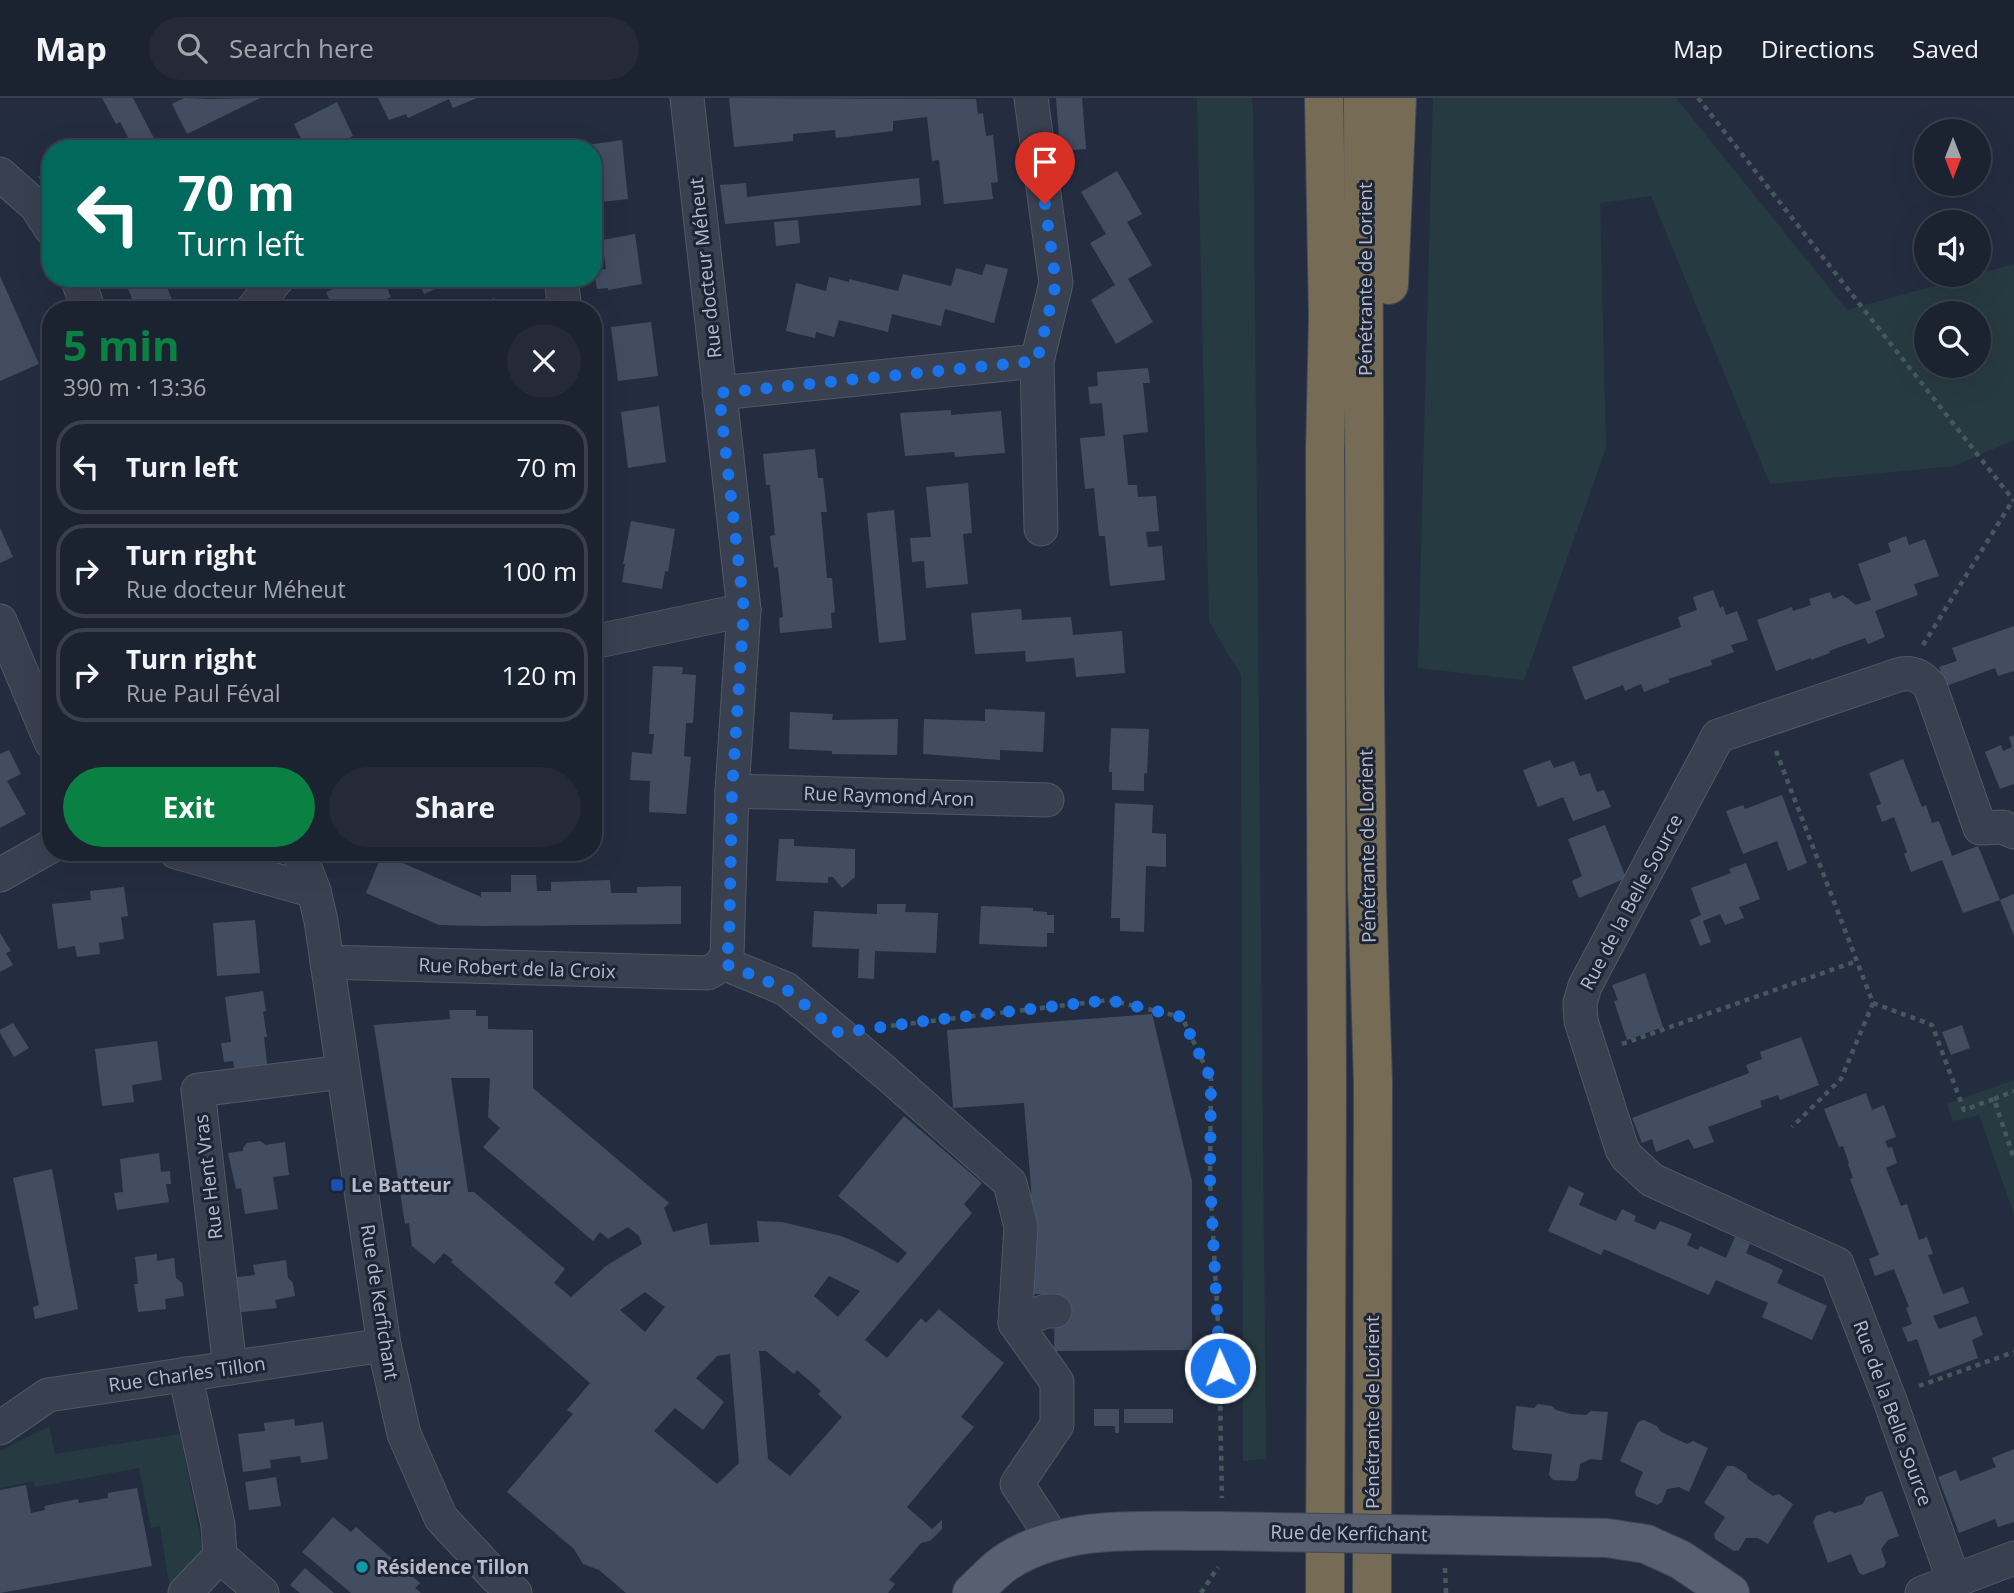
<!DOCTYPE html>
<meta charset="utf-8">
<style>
:root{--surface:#1b2230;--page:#242a38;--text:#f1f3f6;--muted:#a0a4ab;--line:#393f4c;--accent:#0b8043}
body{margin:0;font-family:"Open Sans",sans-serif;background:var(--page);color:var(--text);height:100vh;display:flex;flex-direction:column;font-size:26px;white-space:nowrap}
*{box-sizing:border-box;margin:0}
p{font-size:23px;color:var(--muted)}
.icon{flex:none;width:38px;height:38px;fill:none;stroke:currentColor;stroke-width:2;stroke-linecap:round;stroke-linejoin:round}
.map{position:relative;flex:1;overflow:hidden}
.details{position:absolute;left:42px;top:203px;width:560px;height:560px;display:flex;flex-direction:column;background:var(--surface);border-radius:28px;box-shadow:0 7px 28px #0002,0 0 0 2px var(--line)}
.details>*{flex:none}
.guide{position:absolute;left:42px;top:42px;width:560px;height:147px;border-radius:28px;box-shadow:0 7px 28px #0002,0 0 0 2px var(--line);background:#00695c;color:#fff;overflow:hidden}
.needle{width:46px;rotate:180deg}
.fabs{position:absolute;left:1914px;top:21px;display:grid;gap:14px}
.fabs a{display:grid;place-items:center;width:77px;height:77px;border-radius:50%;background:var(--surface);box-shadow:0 7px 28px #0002,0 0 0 2px var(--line);font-size:35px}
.pin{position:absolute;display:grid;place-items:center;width:60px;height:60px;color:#fff;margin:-72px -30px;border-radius:50% 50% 50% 0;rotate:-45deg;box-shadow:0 0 7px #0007}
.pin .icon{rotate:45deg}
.me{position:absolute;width:77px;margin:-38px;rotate:358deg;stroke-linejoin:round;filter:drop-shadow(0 0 5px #0008)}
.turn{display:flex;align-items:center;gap:24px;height:147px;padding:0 21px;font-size:32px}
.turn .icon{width:91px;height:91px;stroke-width:2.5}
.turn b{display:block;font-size:49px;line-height:60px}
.round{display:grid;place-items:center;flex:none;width:74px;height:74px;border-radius:37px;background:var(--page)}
.headline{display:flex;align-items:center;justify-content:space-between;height:119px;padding:0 21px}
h1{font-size:42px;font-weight:700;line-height:52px;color:var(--accent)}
.action{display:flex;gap:14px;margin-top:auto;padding:14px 21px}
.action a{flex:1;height:80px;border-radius:42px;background:var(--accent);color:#fff;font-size:28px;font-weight:700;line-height:80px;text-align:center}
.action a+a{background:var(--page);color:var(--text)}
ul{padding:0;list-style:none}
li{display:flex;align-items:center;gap:21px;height:94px;margin:0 14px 10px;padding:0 7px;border:4px solid var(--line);border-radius:28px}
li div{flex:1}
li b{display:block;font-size:26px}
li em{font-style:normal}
header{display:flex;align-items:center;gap:42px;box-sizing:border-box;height:98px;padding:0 35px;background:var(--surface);border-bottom:2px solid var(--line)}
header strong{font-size:33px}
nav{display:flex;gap:38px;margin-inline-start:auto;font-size:24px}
.search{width:490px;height:63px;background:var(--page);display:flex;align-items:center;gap:18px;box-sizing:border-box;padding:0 24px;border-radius:38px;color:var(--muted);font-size:26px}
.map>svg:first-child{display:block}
.green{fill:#263b41;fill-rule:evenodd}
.building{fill:#434d62;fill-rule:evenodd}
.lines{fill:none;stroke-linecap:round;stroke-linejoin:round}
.minor-casing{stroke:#515867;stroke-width:35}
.major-casing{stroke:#424959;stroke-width:40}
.highway-casing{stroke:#414857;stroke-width:40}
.path{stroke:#45585e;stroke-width:4.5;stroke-dasharray:5 5;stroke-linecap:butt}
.minor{stroke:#394050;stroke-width:33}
.major{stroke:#575f70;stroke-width:38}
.highway{stroke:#766c55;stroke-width:38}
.major-bridge-casing{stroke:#424959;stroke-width:40;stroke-linecap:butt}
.major-bridge{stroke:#575f70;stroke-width:38}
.route{stroke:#1a73e8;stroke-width:12;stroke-dasharray:0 21.6}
.transit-dot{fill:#1a4fb4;stroke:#1d2535;stroke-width:2.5}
.culture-dot{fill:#0f9aa8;stroke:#1d2535;stroke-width:2.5}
.labels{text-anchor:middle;stroke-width:6;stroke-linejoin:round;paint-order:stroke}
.street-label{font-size:19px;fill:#b5bbca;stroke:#1d2535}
.poi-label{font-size:19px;font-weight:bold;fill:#b5bbca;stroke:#1d2535;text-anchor:start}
</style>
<header>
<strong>Map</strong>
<div class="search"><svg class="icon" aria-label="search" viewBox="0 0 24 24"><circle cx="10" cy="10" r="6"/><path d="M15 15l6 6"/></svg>Search here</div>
<nav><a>Map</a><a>Directions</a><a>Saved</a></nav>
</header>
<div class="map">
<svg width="2014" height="1495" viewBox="0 0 2014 1495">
<rect width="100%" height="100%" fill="#242d40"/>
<g class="green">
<polygon points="1197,0 1252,0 1253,13 1266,1361 1243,1363 1241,577 1209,524"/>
<path d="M1433,0H1676L1847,212L2014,166V342L1954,368L1770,386L1651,98L1600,105L1606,350L1524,582L1418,570ZM1927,215H1979V268H1927Z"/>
<polygon points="2014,982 2014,1116 1979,1017 1953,1023 1947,1006"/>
<polygon points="49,1328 55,1356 180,1336 203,1452 170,1492 160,1428 151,1430 139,1370 35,1389 34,1383 0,1390 0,1353"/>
</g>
<g class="building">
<polygon points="102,0 133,0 159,50 134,51 120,24 116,26"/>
<polygon points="184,0 210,1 260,0 187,36 172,6"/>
<polygon points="378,0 477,0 453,10 449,1 408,20 406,16 389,22"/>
<polygon points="729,0 976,1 978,16 983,15 986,38 993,37 998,84 991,85 993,101 944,106 939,62 932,63 927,19 893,23 893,33 836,40 835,32 793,36 793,43 734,49"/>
<polygon points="1056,0 1082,0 1086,51 1060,53"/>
<polygon points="337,4 353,38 327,51 306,51 294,26"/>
<polygon points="86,40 92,51 64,51"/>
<polygon points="622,42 628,101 593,105 593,51 573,49"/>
<polygon points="51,72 51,92 38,79"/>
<polygon points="1117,73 1142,116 1127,124 1152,167 1128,181 1153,224 1116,246 1091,202 1115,187 1090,145 1106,136 1081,94"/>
<polygon points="919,80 921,107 725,126 720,87 746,85 747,99"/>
<polygon points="798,122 800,145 776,148 774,124"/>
<polygon points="635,136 642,186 608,192 608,190 597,191 594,173 606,171 602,142"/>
<polygon points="986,166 1008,171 994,225 945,211 941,228 892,216 888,234 839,222 834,239 816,234 815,240 786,233 796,185 826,193 829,179 849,184 849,181 898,193 903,176 951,188 956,170 982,177"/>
<polygon points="0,178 39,266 0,283"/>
<polygon points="123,180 163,180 174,206 160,212 137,212"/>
<polygon points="334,180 383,180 391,199 361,212 334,212 326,194 338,189"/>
<polygon points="417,180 460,180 424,196"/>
<polygon points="494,200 499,212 466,212"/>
<polygon points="651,224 658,278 618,283 611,229"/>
<polygon points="1148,270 1150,285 1143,285 1148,334 1123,337 1128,387 1137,387 1138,399 1156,398 1159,433 1146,434 1148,449 1162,448 1165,482 1110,488 1105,438 1099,438 1094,390 1085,391 1080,340 1105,338 1102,305 1090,306 1088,289 1098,288 1097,274"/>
<polygon points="659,308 666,364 628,370 621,314"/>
<polygon points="951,312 951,317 1001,313 1005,355 955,359 954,354 905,358 900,315"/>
<polygon points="815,351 818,380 823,380 827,414 821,414 827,480 832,480 835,514 831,515 832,530 780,535 779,520 783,519 778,469 774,470 770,438 775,437 770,387 766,387 763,356"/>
<polygon points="968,385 972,435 963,436 968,486 926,490 924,463 912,464 910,440 931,439 926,389"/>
<polygon points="894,412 906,542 879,545 867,415"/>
<polygon points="631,423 675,431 668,474 665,473 662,491 622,484 625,466 623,466"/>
<polygon points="0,430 13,459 0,465"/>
<polygon points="1906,438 1909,447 1925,441 1939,478 1914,486 1918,497 1875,513 1885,539 1868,546 1865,540 1829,553 1830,555 1811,562 1811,560 1776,573 1757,522 1792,509 1793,513 1811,507 1809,501 1830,494 1833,501 1843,497 1856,507 1871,502 1858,466 1891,454 1888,445"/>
<polygon points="1713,492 1720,510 1723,508 1726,517 1737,513 1748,542 1731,547 1734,554 1711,562 1712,567 1668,581 1670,584 1644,594 1641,586 1625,593 1623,587 1585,602 1572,569 1681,529 1678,519 1697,512 1693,499"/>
<polygon points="1021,511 1022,522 1071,519 1073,537 1122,533 1125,575 1076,579 1074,560 1026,564 1025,553 975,556 971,515"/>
<polygon points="2014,528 2014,573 1998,578 1995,570 1946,588 1939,569 1957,563 1952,550"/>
<polygon points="51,540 51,559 44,543"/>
<polygon points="653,568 683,569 682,576 696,577 693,625 686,625 684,658 691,659 686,716 649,714 650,683 630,682 632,654 652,656 654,636 649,636"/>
<polygon points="985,611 1045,614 1043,654 1000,652 1000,662 923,656 924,621 985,623"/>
<polygon points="790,614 833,616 832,622 898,621 897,657 832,656 832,653 789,651"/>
<polygon points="1111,630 1149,631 1147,676 1144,675 1144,693 1112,692 1112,674 1109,674"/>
<polygon points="2014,637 2014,686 2000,691 1985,654 2001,647 2003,653 2012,649 2009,639"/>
<polygon points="9,652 21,676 7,683 26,716 0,730 0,656"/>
<polygon points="1903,661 1922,709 1926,707 1932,725 1939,723 1952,758 1978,748 2000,802 1963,815 1942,762 1911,774 1904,756 1907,754 1894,719 1882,724 1876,708 1881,706 1869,675"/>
<polygon points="1550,662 1554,670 1574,663 1580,678 1590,675 1597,694 1604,692 1611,709 1573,723 1563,699 1538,709 1523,672"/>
<polygon points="1782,697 1807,765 1788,773 1777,743 1743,756 1726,713 1743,707 1745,711"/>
<polygon points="1115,705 1153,707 1152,735 1166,736 1166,769 1146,768 1144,834 1120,833 1120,820 1111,820"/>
<polygon points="1605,727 1626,780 1579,800 1572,783 1582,778 1568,741"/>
<polygon points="779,741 794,741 794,748 855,751 855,779 842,790 833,779 828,779 828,785 776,783"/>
<polygon points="382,756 481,799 481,794 511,794 511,777 536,777 537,793 551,793 551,784 610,782 611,795 637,795 637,789 681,788 681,826 482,828 439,827 366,795"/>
<polygon points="1746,765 1760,801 1739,809 1744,820 1725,827 1720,816 1703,823 1711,844 1700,848 1690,822 1701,817 1691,790 1731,775 1729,771"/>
<polygon points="124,789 128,818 121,819 124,841 99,845 100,856 77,859 75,848 58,851 52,806 91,802 90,793"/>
<polygon points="2014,796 2014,838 2000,802"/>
<polygon points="877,806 906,806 905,814 938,815 936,855 875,853 874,881 858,880 859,851 812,849 814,813 877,816"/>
<polygon points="981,808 1033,810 1033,813 1047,814 1047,817 1054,817 1054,835 1047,835 1047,849 979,846"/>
<polygon points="255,822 260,875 217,878 213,825"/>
<polygon points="0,835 11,853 6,855 13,867 0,874"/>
<polygon points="1645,875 1663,929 1627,942 1614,903 1618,902 1612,887"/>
<polygon points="263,893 266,913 263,914 267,939 264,939 268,973 235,977 233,963 224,964 221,945 231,944 225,899"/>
<path d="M449,912H476V918H488V931L533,932V990L669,1105L664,1110L673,1134L707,1125L710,1147L759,1144L757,1123L782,1124L841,1138L872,1151L898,1165L907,1155L838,1098L904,1018L982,1085L964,1106L972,1115L865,1242L887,1260L921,1220L926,1225L939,1211L1004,1265L961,1319L974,1329L907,1409L932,1431L942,1422V1431L930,1443L921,1445L889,1482L895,1486L888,1495H626L599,1472L583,1466L574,1451L507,1394L573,1316L567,1312L590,1285L451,1164L453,1162L444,1155L434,1166L412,1148L409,1125L405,1126L374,927L450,921ZM451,980H490L488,1019L500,1030L483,1049L593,1143L600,1134L608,1141L628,1129L639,1138L642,1146L606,1168L571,1199L554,1185L565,1171L474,1094H468ZM829,1178L860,1193L838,1219L814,1198ZM645,1194L665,1209L645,1234L620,1212ZM759,1253H766L794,1276L797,1272L821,1293L818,1296L842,1319L790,1378L768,1361ZM730,1256L739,1365L717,1386L654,1333L675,1310L703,1332L724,1304L696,1280L717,1258Z"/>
<polygon points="1152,916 1192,1083 1192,1252 1054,1253 1055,1196 1031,1196 1031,1089 1024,1005 953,1010 947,932"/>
<polygon points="13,925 29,950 14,959 0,935 0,932"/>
<polygon points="1962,927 1970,950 1951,957 1942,934"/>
<polygon points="1801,939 1819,987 1780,1002 1778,997 1760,1003 1762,1009 1708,1029 1714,1044 1694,1051 1689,1041 1656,1054 1652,1041 1642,1045 1632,1020 1749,975 1746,967 1762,961 1760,954"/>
<polygon points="157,943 162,982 132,987 134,1004 102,1008 95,951"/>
<polygon points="1866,995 1872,1012 1884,1007 1896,1039 1885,1043 1888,1050 1892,1049 1897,1065 1886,1070 1901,1108 1907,1106 1919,1142 1927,1139 1933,1156 1928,1157 1943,1196 1963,1189 1969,1205 1933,1218 1939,1231 1976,1218 1983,1237 1972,1242 1978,1260 1930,1278 1917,1241 1908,1244 1902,1230 1912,1226 1906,1210 1909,1209 1894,1171 1875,1178 1869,1161 1879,1157 1850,1081 1853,1080 1848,1066 1849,1065 1843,1048 1839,1049 1824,1011"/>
<polygon points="260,1043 266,1047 285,1044 289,1077 273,1079 278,1111 245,1116 241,1090 236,1091 228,1055 243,1053 243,1050 247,1045"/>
<polygon points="159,1055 161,1074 170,1073 171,1086 166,1086 169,1104 117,1112 114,1095 123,1094 120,1061"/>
<polygon points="52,1071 78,1211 35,1221 33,1209 39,1207 13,1080"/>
<polygon points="1569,1088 1584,1095 1579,1107 1616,1123 1622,1111 1636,1118 1634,1123 1655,1132 1660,1123 1676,1129 1692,1136 1687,1147 1698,1152 1700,1148 1726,1160 1735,1139 1750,1146 1746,1155 1783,1172 1777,1185 1827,1208 1812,1242 1762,1219 1768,1205 1716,1182 1709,1197 1604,1151 1601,1157 1548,1133"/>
<polygon points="157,1156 157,1163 174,1160 176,1180 182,1185 184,1198 165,1201 166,1211 138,1214 134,1186 138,1186 135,1159"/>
<polygon points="286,1162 288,1180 293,1185 295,1198 275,1202 277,1210 234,1215 229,1180 255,1177 253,1167"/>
<polygon points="1538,1306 1552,1308 1556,1312 1571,1316 1586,1317 1591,1313 1608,1314 1602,1362 1590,1361 1580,1366 1578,1380 1575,1383 1553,1382 1549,1377 1552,1356 1514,1352 1512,1349 1516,1308 1534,1310"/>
<polygon points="1094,1311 1119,1311 1119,1335 1115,1335 1115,1328 1094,1328"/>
<rect x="1124" y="1311" width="49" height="14"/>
<polygon points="294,1321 295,1328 323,1324 328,1361 301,1365 300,1358 270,1362 271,1370 243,1374 238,1336 265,1333 264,1325"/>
<polygon points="1644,1322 1657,1328 1660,1333 1674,1340 1687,1346 1693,1343 1708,1350 1689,1394 1679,1389 1667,1391 1662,1404 1657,1407 1636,1398 1635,1393 1643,1374 1620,1363 1638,1324"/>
<polygon points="2014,1351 2014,1424 1998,1429 1995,1421 1959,1435 1938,1379 1956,1372 1960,1383 1996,1369 1992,1360"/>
<polygon points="1727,1368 1734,1368 1746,1376 1748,1381 1773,1398 1779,1396 1793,1406 1768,1446 1758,1440 1746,1440 1739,1452 1734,1453 1715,1441 1714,1436 1725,1419 1704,1405"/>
<polygon points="276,1379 281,1408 249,1412 245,1384"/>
<polygon points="26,1387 31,1415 45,1412 44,1408 78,1401 79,1405 108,1400 108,1395 137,1390 152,1468 0,1495 0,1392"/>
<polygon points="1882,1393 1899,1438 1888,1442 1881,1451 1886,1465 1884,1469 1863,1477 1859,1475 1851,1456 1828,1465 1813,1424 1816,1418 1830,1413 1835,1415 1863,1406 1866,1399"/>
<polygon points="333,1419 351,1434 356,1429 420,1485 415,1490 421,1495 351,1495 302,1454"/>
<polygon points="305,1470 334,1495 300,1495 290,1487"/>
</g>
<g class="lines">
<defs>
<g id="minor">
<polyline points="1031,0 1056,185 1037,263 1041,431"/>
<polyline points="0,76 36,108 51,131"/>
<polyline points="77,180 89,212"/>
<polyline points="561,180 565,212"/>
<polyline points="252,212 278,180"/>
<polyline points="719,295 1037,263"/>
<polyline points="0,523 51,644"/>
<polyline points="593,544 744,512"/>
<polyline points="732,693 1047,702"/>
<polyline points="176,754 314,793"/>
<polyline points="299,754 314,793 321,823 384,1247 404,1336 441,1420 497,1480 515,1495"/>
<polyline points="0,777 51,748"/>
<polyline points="327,864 708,875 720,868 727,857 732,693 744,512 687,0"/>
<polyline points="723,865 786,891 886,975 1010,1085 1021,1129 1015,1225"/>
<polyline points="230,1270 198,992 343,974"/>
<polyline points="185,1276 218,1427 220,1458 262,1495"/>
<polyline points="0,1330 48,1297 384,1247"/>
<polyline points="1054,1442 1017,1386 1057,1327 1057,1284 1015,1225 1046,1213 1055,1213"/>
<path d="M1954,1483L1889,1300L1837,1166L1652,1082L1627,1059L1622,1051L1581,923L1580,905L1585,888L1718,638L1898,577C1911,573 1921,578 1930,588L1980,730L2003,729L2014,734"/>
<polyline points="185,1495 220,1458"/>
<polyline points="1922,1495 2014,1460"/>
</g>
<g id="major">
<polyline points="1445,1437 1607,1440 1646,1446 1681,1462 1730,1495"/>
<path d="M972,1495C983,1485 995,1471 1008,1463C1069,1424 1151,1434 1220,1433"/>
</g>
<g id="highway">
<polyline points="1324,0 1328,219 1325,354 1327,993 1325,1495"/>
<polyline points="1363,0 1365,595 1367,791 1373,984 1372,1495"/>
<polyline points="1389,187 1397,0"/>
</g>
</defs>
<use href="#minor" class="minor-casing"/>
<use href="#major" class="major-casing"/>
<use href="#highway" class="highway-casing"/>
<g class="path">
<polyline points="1698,0 2014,403"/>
<polyline points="1923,547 2013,402"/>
<polyline points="1776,653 1873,905 1841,981 1792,1029"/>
<polyline points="1873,905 1932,927 1964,1012 1994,1001 2014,1061"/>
<polyline points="881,929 1109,902 1182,919 1211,981 1210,1081 1219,1244 1222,1400"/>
<polyline points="1622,946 1857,863"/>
<polyline points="1994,1001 2014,993"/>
<polyline points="1919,1288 2014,1254"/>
<polyline points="1445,1470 1446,1495"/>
<polyline points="1201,1495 1218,1469"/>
</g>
<use href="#minor" class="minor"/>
<use href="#major" class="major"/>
<use href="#highway" class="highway"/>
<defs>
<polyline id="major-bridge" points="1220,1433 1445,1437"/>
</defs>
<use href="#major-bridge" class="major-bridge-casing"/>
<use href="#major-bridge" class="major-bridge"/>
</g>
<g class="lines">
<polyline class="route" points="1045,106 1056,185 1037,263 719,295 744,512 732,693 729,847 723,865 786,891 839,935 925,923 1109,902 1182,919 1211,981 1210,1081 1220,1270"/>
</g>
<rect class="transit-dot" x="330" y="1080" width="14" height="14" rx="3.5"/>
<circle class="culture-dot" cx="362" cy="1469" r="7"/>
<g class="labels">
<g class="street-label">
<text transform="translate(705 170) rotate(-96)" y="7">Rue docteur Méheut</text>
<text transform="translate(1365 181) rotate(-90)" y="7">Pénétrante de Lorient</text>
<text transform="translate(889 698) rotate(2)" y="7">Rue Raymond Aron</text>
<text transform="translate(1367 748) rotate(-91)" y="7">Pénétrante de Lorient</text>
<text transform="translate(1631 804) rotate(-62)" y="7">Rue de la Belle Source</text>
<text transform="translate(517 870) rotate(2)" y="7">Rue Robert de la Croix</text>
<text transform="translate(208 1079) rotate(-97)" y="7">Rue Hent Vras</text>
<text transform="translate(380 1204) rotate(81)" y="7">Rue de Kerfichant</text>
<text transform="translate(187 1276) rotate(-8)" y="7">Rue Charles Tillon</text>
<text transform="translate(1372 1314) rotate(-90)" y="7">Pénétrante de Lorient</text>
<text transform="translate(1893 1315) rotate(70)" y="7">Rue de la Belle Source</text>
<text transform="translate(1349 1435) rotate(1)" y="7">Rue de Kerfichant</text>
</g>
<g class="poi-label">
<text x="351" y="1094">Le Batteur</text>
<text x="376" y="1476">Résidence Tillon</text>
</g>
</g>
</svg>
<div class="fabs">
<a><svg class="needle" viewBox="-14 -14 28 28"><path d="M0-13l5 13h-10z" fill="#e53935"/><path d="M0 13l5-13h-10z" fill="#a0a4ab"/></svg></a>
<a><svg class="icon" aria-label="sound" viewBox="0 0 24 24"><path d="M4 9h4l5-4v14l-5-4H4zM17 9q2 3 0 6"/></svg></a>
<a><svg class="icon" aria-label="search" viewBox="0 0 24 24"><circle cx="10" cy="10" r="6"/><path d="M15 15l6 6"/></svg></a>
</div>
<div class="pin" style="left:1045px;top:106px;background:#d93025"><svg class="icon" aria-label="arrive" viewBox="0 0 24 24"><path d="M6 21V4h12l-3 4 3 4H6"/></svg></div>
<svg class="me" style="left:1220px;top:1270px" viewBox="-20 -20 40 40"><circle r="17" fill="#1a73e8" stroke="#fff" stroke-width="3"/><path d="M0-11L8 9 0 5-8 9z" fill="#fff"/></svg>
<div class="guide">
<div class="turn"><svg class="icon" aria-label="left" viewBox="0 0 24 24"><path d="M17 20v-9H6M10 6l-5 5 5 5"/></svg><div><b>70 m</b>Turn left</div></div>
</div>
<section class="details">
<div class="headline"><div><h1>5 min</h1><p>390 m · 13:36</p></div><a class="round"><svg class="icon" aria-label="close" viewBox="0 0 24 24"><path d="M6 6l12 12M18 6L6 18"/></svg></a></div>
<ul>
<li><svg class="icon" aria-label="left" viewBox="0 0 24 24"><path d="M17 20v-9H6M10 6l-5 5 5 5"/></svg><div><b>Turn left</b></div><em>70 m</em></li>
<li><svg class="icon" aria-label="right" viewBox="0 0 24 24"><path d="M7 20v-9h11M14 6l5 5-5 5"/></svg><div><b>Turn right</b><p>Rue docteur Méheut</p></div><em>100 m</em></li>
<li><svg class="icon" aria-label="right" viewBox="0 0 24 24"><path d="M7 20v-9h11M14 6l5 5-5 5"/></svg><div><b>Turn right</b><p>Rue Paul Féval</p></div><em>120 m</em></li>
</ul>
<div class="action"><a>Exit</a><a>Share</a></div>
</section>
</div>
